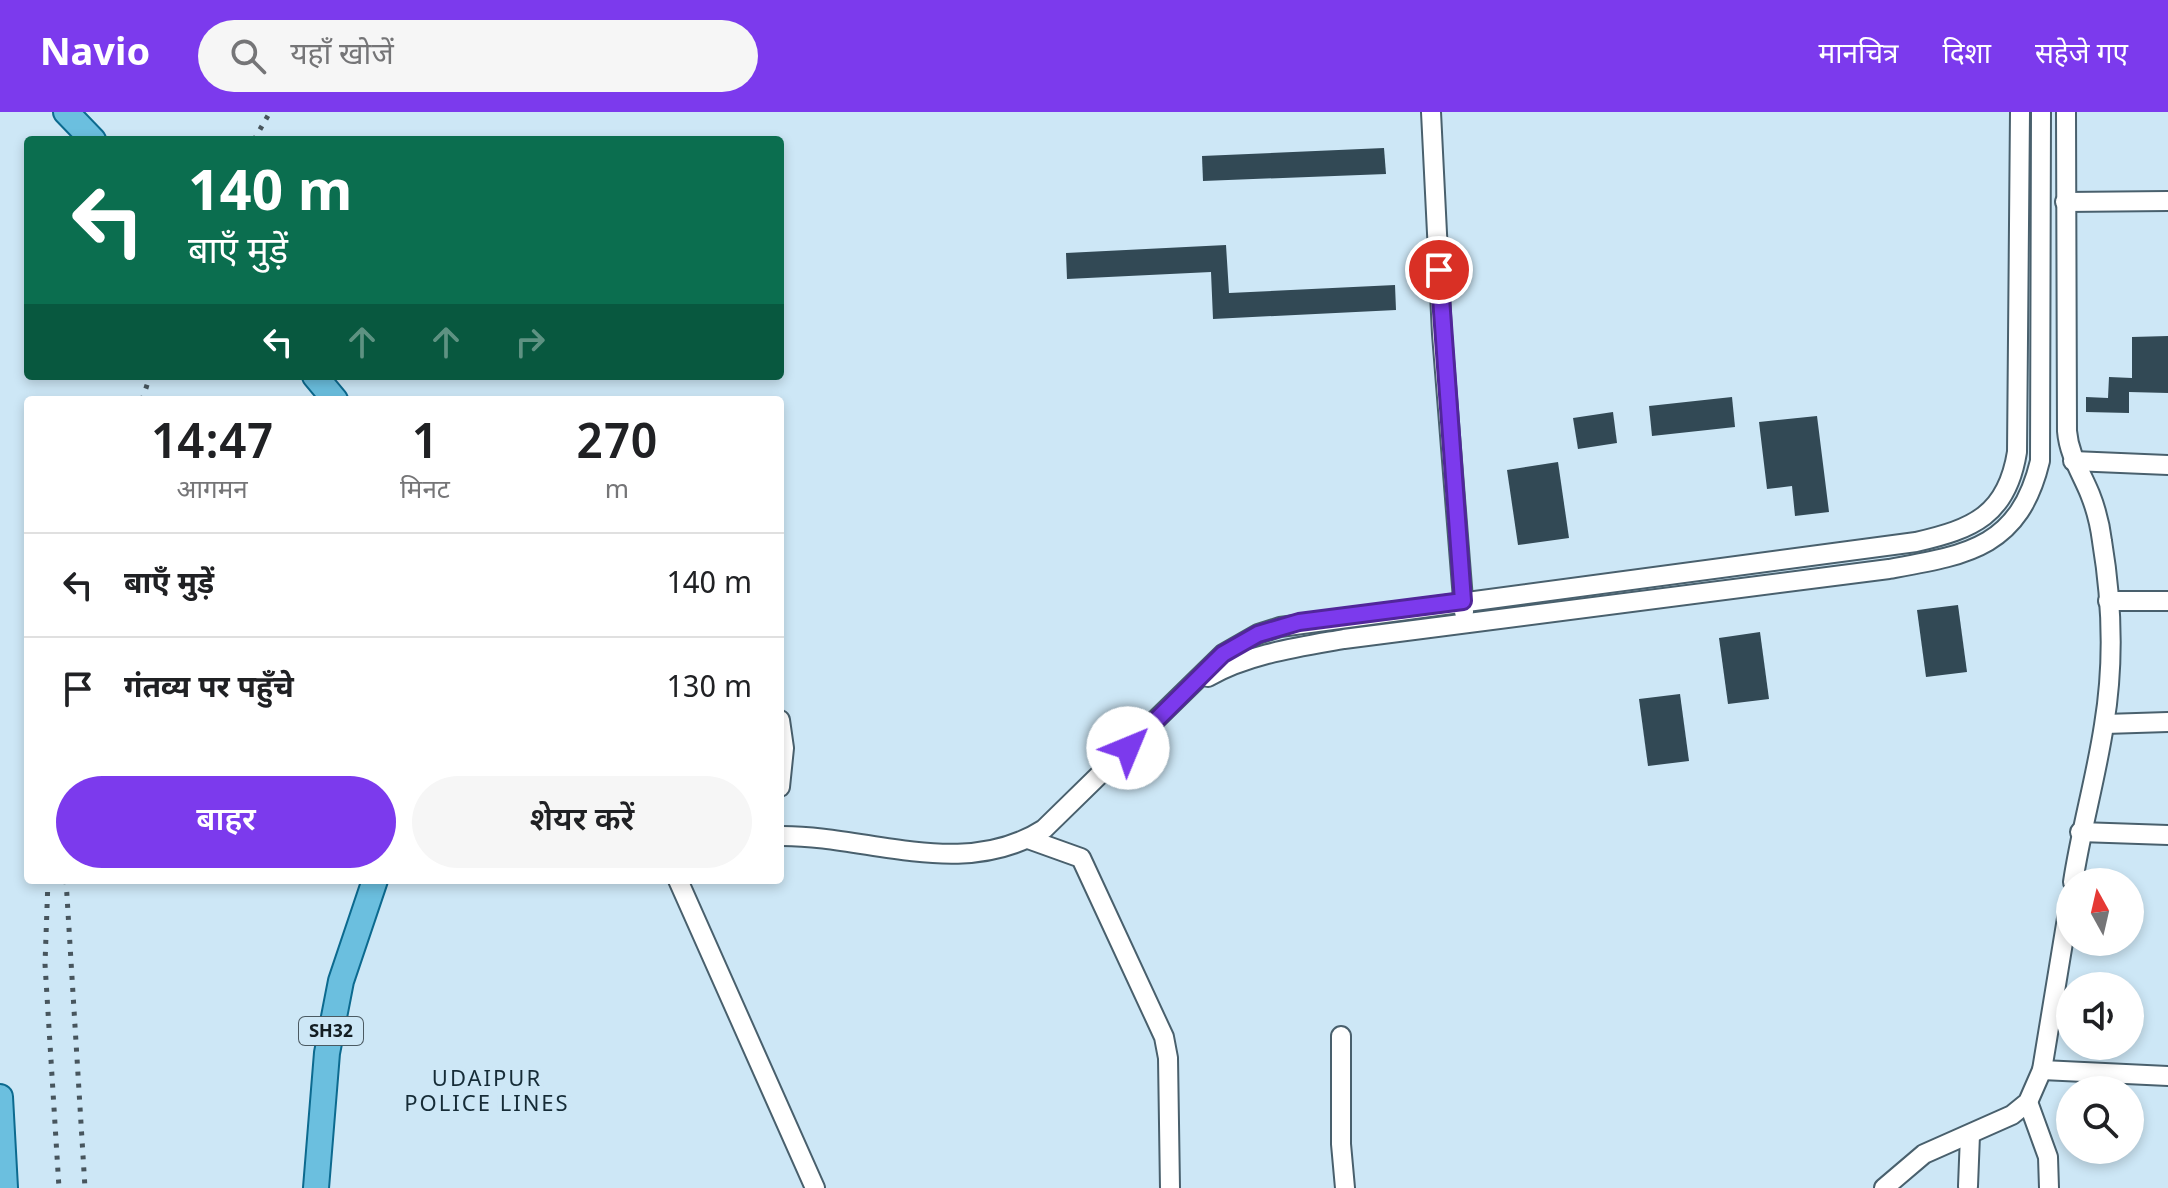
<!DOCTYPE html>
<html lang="hi">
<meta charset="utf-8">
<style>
:root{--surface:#fff;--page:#f6f6f6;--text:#202124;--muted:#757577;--line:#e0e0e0;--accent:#7c3aed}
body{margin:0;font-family:Georgia,"Noto Sans Devanagari",serif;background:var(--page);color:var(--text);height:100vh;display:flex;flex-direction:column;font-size:30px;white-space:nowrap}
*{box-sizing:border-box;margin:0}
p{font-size:26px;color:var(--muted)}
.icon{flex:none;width:44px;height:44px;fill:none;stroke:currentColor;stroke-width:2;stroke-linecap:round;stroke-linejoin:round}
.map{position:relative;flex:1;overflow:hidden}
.panel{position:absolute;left:24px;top:284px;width:760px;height:488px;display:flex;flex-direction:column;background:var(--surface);border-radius:8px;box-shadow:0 4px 12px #0003}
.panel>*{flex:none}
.top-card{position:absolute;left:24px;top:24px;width:760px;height:244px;border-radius:8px;box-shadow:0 4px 12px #0003;background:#0b6e4f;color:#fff;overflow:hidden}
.needle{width:52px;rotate:352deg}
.tools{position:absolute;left:2056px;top:756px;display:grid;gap:16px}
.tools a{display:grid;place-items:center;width:88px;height:88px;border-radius:50%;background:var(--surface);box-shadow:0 4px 12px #0003;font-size:40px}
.pin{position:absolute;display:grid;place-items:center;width:68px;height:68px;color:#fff;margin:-34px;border:4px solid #fff;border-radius:50%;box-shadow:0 2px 8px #0007}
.me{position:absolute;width:88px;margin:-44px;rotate:45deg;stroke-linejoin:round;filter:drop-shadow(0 0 6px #0008)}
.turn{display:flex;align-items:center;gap:28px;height:168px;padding:0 32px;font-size:36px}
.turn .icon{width:104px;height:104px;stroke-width:2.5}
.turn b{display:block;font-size:56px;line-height:68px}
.lanes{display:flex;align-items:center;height:76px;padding:0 32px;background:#0003;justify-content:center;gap:40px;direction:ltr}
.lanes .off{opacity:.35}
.eta{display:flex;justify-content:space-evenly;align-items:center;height:136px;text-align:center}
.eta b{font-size:48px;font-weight:600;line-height:56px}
.action{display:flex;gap:16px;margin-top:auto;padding:16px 32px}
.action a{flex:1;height:92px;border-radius:48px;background:var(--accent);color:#fff;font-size:32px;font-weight:600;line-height:92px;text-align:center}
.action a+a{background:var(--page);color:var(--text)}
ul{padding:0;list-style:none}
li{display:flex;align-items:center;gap:24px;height:104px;padding:0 32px;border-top:2px solid var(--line)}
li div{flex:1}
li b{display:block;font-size:30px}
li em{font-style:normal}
header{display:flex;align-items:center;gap:48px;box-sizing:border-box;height:112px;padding:0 40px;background:var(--accent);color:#fff}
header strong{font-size:38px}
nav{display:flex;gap:44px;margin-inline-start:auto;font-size:28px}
.search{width:560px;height:72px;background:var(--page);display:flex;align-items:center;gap:20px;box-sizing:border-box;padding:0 28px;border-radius:44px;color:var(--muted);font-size:30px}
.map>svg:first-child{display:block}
.building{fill:#324955}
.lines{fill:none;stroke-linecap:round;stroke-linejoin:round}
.minor-casing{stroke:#49606d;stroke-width:22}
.major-casing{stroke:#0c6a8f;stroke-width:28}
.minor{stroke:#fff;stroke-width:18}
.major{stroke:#6bbfdf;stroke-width:24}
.rail{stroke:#47555d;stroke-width:5;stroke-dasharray:4 8;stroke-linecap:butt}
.route-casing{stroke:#51269a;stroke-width:20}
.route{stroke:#7c3aed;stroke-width:14}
.labels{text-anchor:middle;stroke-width:8;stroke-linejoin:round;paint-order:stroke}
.shield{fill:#cde7f6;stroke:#4b5a62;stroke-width:2}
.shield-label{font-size:18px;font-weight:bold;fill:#131d22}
.neighbourhood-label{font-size:22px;letter-spacing:2px;fill:#162c37;stroke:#cde7f6}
</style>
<header>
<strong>Navio</strong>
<div class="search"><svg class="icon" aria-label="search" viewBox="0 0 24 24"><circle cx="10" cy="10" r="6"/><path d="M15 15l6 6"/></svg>यहाँ खोजें</div>
<nav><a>मानचित्र</a><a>दिशा</a><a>सहेजे गए</a></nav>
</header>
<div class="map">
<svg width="2168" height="1076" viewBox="0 0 2168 1076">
<rect width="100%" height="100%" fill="#cde7f6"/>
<g class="building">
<polygon points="1384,36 1386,62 1203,69 1202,44"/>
<polygon points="1226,133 1229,181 1395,173 1396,198 1213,207 1211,160 1067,167 1066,141"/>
<polygon points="2168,224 2168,281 2129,280 2129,301 2086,300 2086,285 2108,286 2109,265 2132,266 2132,225"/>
<polygon points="1732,285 1735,315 1652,324 1649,294"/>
<polygon points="1613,300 1617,331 1578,337 1573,306"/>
<polygon points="1817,304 1829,400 1795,404 1792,374 1767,377 1759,310"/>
<polygon points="1558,350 1569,426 1518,433 1507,358"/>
<polygon points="1958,493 1967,560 1926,565 1917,498"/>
<polygon points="1760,520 1769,587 1728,592 1719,526"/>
<polygon points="1680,582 1689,649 1648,654 1639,587"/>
</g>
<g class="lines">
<defs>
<g id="minor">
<polyline points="1431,0 1442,222 1464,500"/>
<path d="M2066,0L2067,319C2069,343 2081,360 2090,382C2096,397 2100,413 2102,429C2112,489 2114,553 2104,613C2096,666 2081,717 2073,770"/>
<polyline points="2065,90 2168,89"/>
<polyline points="2073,349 2168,353"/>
<polyline points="2108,489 2168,489"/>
<path d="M1208,565C1248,542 1299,535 1344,527L1889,457C1967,443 2019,436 2040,349L2041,0"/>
<polyline points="780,608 784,636 780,675"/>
<polyline points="2105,612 2168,610"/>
<polyline points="2080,720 2168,723"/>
<path d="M780,724C868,723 963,769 1044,717L1223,542L1258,522L1280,515L1916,430C1973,417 2007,403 2017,340L2020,0"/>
<polyline points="1028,727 1081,746 1164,925 1168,946 1170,1076"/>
<polyline points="678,768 815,1076"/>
<polyline points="1341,924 1341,1032 1345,1076"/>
<polyline points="2042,958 2168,964"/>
<polyline points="2028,990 2048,1045 2049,1076"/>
<polyline points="1968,1074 1970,1023"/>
<polyline points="1884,1076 1924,1042 2012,1003 2028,990 2042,958 2070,788"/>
</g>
<g id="major">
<polyline points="66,0 93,28"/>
<polyline points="315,264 335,288"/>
<polyline points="0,985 5,1076"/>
<polyline points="316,1076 327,941 341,869 375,768"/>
</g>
</defs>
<use href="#minor" class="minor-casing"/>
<use href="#major" class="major-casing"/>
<use href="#minor" class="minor"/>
<use href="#major" class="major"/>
<g class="rail">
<polyline points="254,28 270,0"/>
<polyline points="142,288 150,264"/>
<polyline points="48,768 45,852 59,1076"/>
<polyline points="66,768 85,1076"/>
</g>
</g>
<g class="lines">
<defs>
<polyline id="route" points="1128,636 1223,542 1258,522 1299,510 1463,489 1439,158"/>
</defs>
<use href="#route" class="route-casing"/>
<use href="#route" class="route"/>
</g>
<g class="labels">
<rect class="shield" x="299" y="905" width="64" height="28" rx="6"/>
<g class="shield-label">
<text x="331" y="925">SH32</text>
</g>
<g class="neighbourhood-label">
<text x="487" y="974">UDAIPUR<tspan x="487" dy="25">POLICE LINES</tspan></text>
</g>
</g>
</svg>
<div class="tools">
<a><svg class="needle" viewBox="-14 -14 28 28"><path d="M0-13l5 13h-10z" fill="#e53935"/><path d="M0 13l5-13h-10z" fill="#757577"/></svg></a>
<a><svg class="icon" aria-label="sound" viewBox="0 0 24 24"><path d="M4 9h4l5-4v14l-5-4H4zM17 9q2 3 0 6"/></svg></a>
<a><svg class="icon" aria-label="search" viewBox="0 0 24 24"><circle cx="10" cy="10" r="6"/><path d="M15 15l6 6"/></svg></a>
</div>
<div class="pin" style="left:1439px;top:158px;background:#d93025"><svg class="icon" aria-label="arrive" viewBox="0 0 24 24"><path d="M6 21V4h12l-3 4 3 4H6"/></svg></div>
<svg class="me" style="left:1128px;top:636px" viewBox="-20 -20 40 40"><circle r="19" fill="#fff"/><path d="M0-13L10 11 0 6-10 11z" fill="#7c3aed"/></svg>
<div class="top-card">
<div class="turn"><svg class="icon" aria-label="left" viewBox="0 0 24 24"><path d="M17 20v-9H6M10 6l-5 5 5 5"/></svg><div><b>140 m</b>बाएँ मुड़ें</div></div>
<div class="lanes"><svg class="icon" aria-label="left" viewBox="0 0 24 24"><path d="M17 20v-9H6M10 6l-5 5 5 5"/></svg><svg class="icon off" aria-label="ahead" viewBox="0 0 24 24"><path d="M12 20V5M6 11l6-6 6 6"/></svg><svg class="icon off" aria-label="ahead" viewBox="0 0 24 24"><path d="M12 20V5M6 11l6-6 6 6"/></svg><svg class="icon off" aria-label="right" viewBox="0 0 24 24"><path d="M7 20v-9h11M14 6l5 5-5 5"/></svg></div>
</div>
<section class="panel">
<div class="eta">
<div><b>14:47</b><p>आगमन</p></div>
<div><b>1</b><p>मिनट</p></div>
<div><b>270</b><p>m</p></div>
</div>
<ul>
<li><svg class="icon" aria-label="left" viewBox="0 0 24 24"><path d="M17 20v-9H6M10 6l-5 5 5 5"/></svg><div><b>बाएँ मुड़ें</b></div><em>140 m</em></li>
<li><svg class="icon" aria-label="arrive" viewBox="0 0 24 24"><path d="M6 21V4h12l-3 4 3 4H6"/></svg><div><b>गंतव्य पर पहुँचे</b></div><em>130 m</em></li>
</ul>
<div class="action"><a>बाहर</a><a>शेयर करें</a></div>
</section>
</div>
